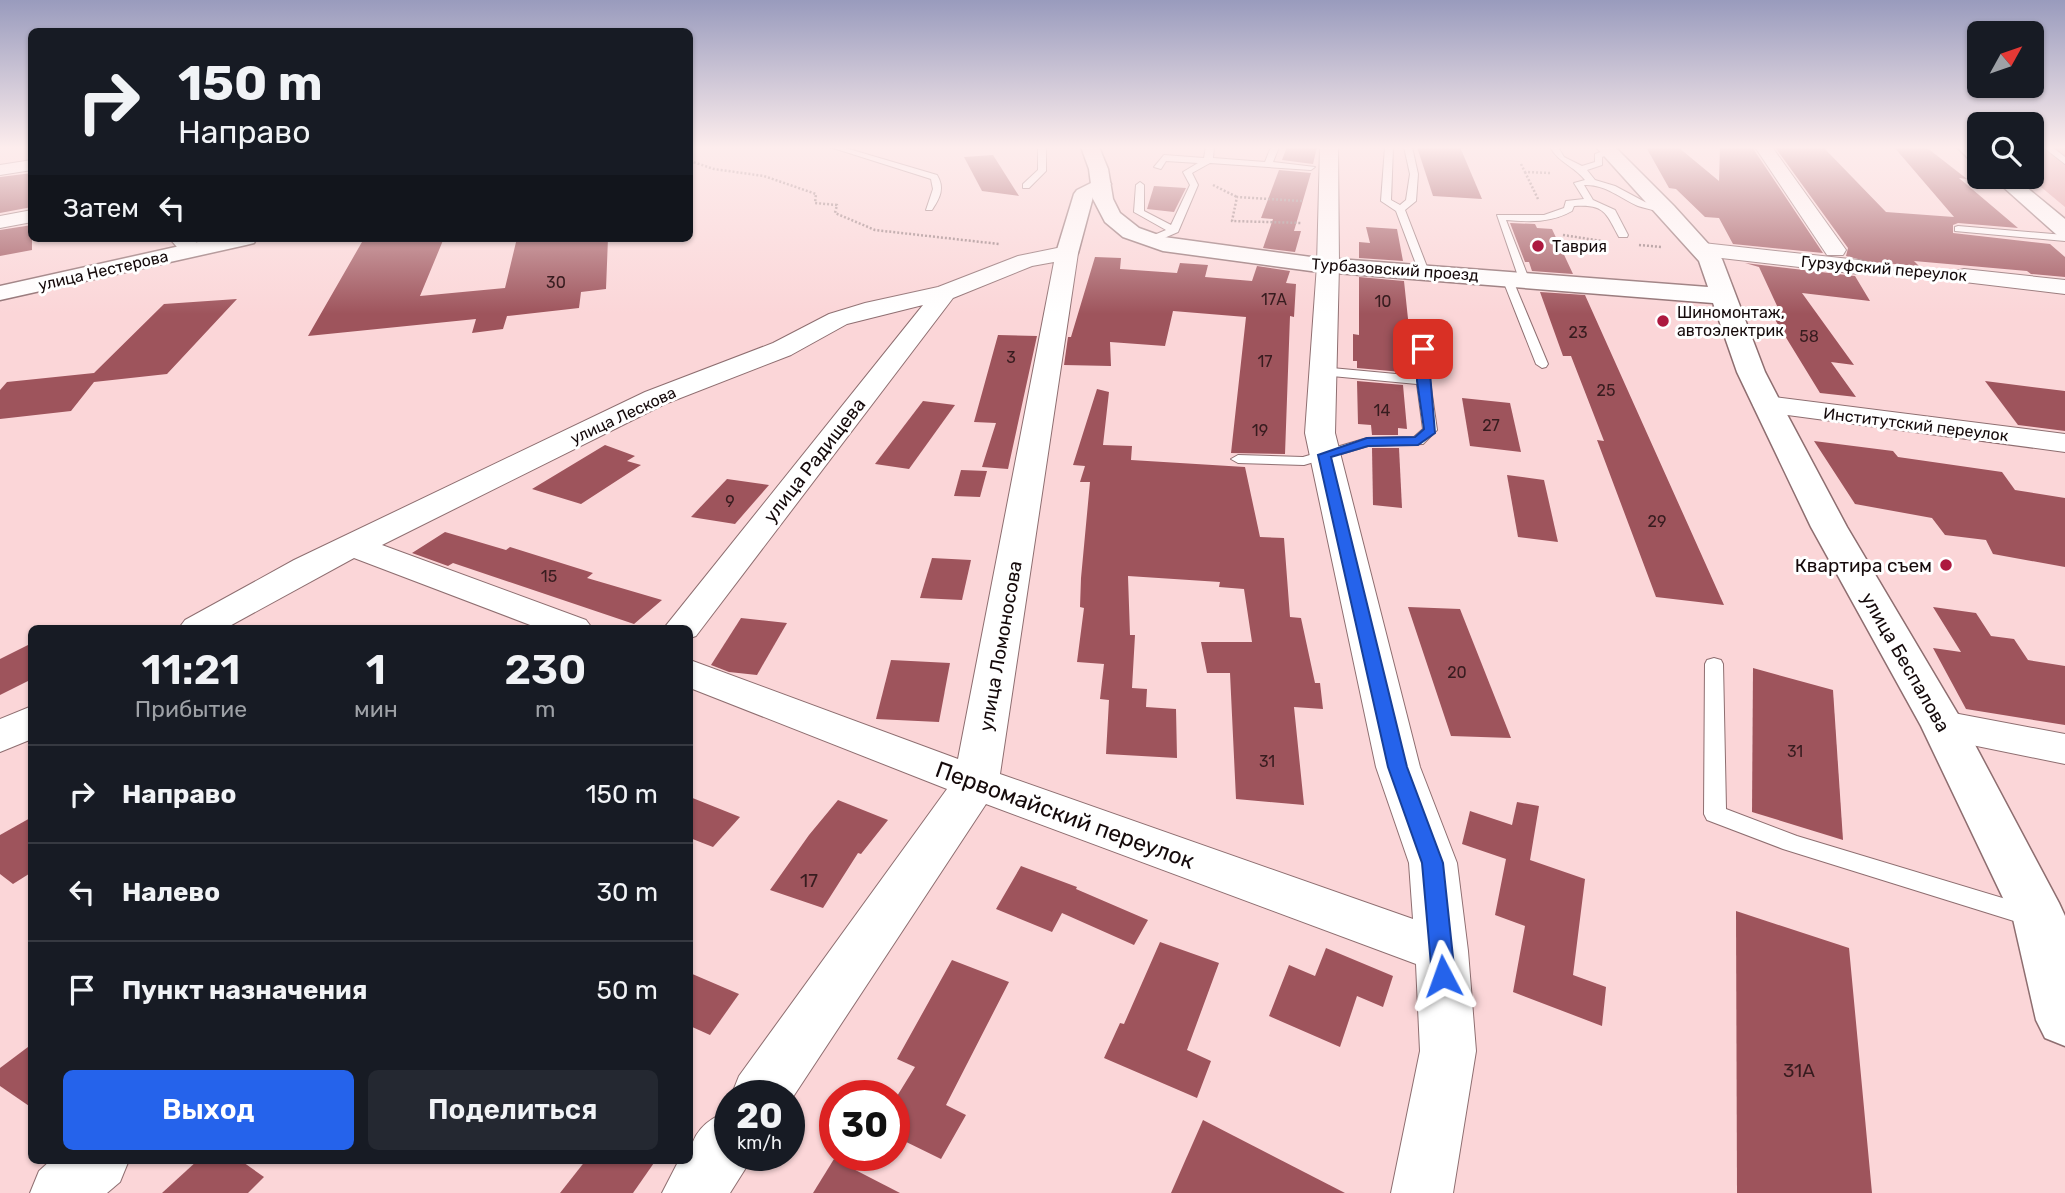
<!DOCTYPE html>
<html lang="ru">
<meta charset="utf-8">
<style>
:root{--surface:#171b24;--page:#242831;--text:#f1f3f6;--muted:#9ea1a6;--line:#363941;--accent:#2563eb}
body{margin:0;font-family:Rubik,sans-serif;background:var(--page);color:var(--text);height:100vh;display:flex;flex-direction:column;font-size:26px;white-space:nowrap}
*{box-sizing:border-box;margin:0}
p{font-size:23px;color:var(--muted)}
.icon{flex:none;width:38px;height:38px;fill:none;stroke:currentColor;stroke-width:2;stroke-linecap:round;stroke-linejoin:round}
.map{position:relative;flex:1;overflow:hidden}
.details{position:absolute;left:28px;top:625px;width:665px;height:539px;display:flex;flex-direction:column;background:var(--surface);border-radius:10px;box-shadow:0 2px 5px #0004}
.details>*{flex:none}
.hud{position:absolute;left:28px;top:28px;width:665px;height:214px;border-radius:10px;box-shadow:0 2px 5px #0004;background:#171b24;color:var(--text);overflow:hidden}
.needle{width:46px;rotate:50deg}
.buttons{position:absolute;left:1967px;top:21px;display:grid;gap:14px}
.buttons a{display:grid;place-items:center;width:77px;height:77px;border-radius:10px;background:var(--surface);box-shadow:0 2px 5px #0004;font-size:35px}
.speed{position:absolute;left:714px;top:1080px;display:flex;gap:14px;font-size:35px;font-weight:700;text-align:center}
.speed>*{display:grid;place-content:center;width:91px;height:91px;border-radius:50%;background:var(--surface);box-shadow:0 2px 5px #0004;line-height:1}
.speed small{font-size:18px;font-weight:400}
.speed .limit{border:10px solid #d22;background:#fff;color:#111}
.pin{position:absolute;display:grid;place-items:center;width:60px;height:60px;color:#fff;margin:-30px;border-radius:14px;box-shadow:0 4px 10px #0006}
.me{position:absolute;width:77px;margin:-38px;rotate:356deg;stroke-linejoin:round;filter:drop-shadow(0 0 5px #0008)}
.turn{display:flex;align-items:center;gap:24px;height:147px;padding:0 35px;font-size:32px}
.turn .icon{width:91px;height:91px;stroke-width:2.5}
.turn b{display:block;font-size:49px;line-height:60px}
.then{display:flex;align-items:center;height:66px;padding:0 35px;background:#0003;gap:14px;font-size:26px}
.eta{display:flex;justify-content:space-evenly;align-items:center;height:119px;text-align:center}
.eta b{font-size:42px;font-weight:600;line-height:49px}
.cta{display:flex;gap:14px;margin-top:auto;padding:14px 35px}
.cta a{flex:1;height:80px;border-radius:10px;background:var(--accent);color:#fff;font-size:28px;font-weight:600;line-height:80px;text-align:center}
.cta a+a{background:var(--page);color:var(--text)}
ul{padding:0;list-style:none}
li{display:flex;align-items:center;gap:21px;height:98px;padding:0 35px;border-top:2px solid var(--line)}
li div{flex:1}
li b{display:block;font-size:26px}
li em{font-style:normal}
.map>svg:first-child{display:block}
.green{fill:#dd989e}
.building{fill:#9e545c}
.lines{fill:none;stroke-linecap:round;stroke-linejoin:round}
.service-casing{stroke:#8e6e70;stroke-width:2}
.minor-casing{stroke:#8e6e70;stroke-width:2}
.tertiary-casing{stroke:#8e6e70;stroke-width:3}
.secondary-casing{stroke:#8e6e70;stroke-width:3}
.primary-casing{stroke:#8e6e70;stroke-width:3}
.path{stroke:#91787a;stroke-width:2.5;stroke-dasharray:2 2;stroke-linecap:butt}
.service{fill:#fff;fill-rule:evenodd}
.minor{fill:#fff;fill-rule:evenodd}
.tertiary{fill:#fff;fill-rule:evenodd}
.secondary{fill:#fff;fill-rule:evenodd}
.primary{fill:#fff;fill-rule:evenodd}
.route{fill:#2563eb;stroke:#184099;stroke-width:2}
.poi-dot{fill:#ad183f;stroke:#fff;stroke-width:2.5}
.labels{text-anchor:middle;stroke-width:6;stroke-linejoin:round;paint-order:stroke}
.far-poi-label{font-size:16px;fill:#150a0b;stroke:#fff;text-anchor:start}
.far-street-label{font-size:16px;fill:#150a0b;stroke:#fff}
.number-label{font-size:16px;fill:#371c1f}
.street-label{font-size:19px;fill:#150a0b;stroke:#fff}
.poi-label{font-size:19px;fill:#150a0b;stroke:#fff;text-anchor:end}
.near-number-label{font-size:19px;fill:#371c1f}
.near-street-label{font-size:23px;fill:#150a0b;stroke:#fff}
</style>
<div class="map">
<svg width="2065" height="1193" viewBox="0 0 2065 1193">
<rect width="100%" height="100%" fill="#fbd6d8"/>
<polygon class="green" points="2032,147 2065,147 2065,207 2029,177 2032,177"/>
<g class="building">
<polygon points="1287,147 1317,147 1313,164 1282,160"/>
<polygon points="1417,147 1460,147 1482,199 1433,196"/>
<polygon points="1646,147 1678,147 1719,181 1720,147 1752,147 1823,253 1733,244 1719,218 1705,217 1676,189 1669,188"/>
<polygon points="1775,147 1823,147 1886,212 1954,217 1894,147 1926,147 1967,179 1959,178 2018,228 1958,223 1953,225 1953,233 2050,244 2065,257 2065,277 2031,274 2027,271 1914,261 1919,266 1870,262 1846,256 1848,248"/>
<polygon points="993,155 1019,196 982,191 964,157"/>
<polygon points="1279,170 1311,173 1294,231 1301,231 1295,252 1263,248 1273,219 1261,218"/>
<polygon points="32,173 32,207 0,213 0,177"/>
<polygon points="1154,186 1186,188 1174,212 1147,209"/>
<polygon points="1510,223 1535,224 1537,228 1552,229 1573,274 1532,271 1529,262 1525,262"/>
<polygon points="32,225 32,250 0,256 0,230"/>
<polygon points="1366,227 1397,229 1403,261 1359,258 1359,242 1370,243"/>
<polygon points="407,238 444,238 420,296 505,288 517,238 608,238 606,289 581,292 579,308 507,316 503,329 472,333 476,319 308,336 362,242"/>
<polygon points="1095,257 1121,258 1120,269 1177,273 1180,263 1208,265 1205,277 1252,281 1257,266 1290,271 1286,283 1296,284 1294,317 1290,316 1285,454 1231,453 1246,317 1173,311 1165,346 1110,342 1111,366 1064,365 1068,337 1071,337"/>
<polygon points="1745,263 1855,276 1870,301 1802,293 1854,365 1831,362 1856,397 1820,393 1771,313 1778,308 1759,267"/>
<polygon points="1359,277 1404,281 1413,366 1402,365 1402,372 1357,368 1357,361 1353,361 1353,334 1359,335"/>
<polygon points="1540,292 1585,295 1724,605 1656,597 1597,440 1604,441 1571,356 1563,356"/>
<polygon points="237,299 167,374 94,382 71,411 0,419 0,390 7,382 94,373 164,304"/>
<polygon points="998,335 1037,336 1008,469 982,467 996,423 974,422"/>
<polygon points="1357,381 1403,385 1407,429 1398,428 1398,435 1372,435 1371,425 1358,424"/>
<polygon points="1985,381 2065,391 2065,431 2018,425"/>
<polygon points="1097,389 1109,392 1103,445 1132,446 1131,460 1245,467 1260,537 1284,538 1290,617 1301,618 1315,683 1320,683 1323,709 1294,707 1304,805 1236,799 1230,673 1207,673 1201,642 1252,642 1244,589 1219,587 1220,582 1128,576 1130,635 1135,635 1132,688 1147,689 1146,707 1176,709 1177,758 1106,754 1109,700 1100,699 1104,664 1077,662 1084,608 1080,607 1081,578 1090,482 1080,482 1085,466 1073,465"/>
<polygon points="1462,398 1510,403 1521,452 1470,446"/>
<polygon points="923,401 955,405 909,469 875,464"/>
<polygon points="1814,441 1893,451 1898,457 2002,472 2015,490 2065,498 2065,567 1993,554 1986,540 1945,535 1932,518 1855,504"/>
<polygon points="605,445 635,456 627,461 641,465 581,504 532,489"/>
<polygon points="1372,448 1399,448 1402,508 1373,505"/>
<polygon points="961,470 987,471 980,497 954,496"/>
<polygon points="1507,475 1544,480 1558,542 1518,537"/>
<polygon points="727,479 769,485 735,524 691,517"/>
<polygon points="445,532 506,550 510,547 593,573 587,578 662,600 634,624 453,563 448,566 412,553"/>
<polygon points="932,558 971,560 962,600 920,598"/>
<polygon points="1408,607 1460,609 1511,738 1451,736"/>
<polygon points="1933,607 1976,613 1991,636 2014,639 2028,660 2065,666 2065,725 1966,709 1933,648 1961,652"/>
<polygon points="741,618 787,623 757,675 729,672 711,665"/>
<polygon points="32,643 32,679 0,695 0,659"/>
<polygon points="891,660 950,663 939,722 876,719"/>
<polygon points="1753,668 1833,690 1843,840 1752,812"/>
<polygon points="690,797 740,817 713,847 690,838"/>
<polygon points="838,800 888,820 861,854 858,853 823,908 770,890 809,835"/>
<polygon points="1517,802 1539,806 1530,860 1585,879 1573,975 1606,987 1602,1026 1513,992 1525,926 1495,915 1506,859 1462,844 1470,811 1512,825"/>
<polygon points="32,817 32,872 13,884 0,874 0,835"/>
<polygon points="1021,866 1077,887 1076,889 1148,920 1134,945 1062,913 1052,932 996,909"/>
<polygon points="1736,911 1849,948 1872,1193 1737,1193"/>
<polygon points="1160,942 1219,963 1187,1050 1211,1061 1197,1098 1104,1058 1120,1023 1124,1024"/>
<polygon points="1326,948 1393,976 1383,1007 1357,996 1340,1047 1269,1016 1289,965 1315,976"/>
<polygon points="952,960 1009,982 946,1105 966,1115 941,1159 894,1136 894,1101 915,1067 897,1059"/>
<polygon points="690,973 739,994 710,1035 690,1026"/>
<polygon points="32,1044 32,1108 0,1086 0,1068"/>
<polygon points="1203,1120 1345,1193 1171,1193"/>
<polygon points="834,1159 900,1193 813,1193"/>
<polygon points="198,1160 240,1160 264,1177 248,1193 162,1193"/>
<polygon points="586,1160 656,1160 633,1193 560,1193"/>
</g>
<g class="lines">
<defs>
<g id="service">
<path d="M830,147H842L937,175C945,188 940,198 932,210H926L933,189L931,179Z"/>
<polygon points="1038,147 1046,147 1046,171 1029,188 1023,188 1023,184 1038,170"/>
<polygon points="1206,147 1214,147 1213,158 1265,162 1271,147 1279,147 1273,162 1315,167 1311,170 1210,163 1192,173 1198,185 1178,232 1155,242 1147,242 1147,238 1166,230 1134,212 1136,185 1140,182 1144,185 1144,211 1171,225 1190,185 1183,172 1198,163 1166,161 1161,169 1154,167 1164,155 1204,158"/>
<polygon points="1385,147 1393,147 1391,200 1400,205 1406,200 1410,174 1404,147 1412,147 1418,174 1416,201 1405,210 1429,272 1428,274 1419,272 1396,211 1381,201"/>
<path d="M1550,147H1558L1564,157L1582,166L1595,162V154L1612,148V152L1602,157V165L1587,170L1595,180L1615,186L1645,202L1672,210L1667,213C1658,211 1647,209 1638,206C1620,198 1605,184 1584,185L1593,200L1615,210L1628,235L1627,237H1619C1606,213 1605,204 1574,206L1572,211C1551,223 1530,222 1506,220L1529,279L1524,282L1519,279L1497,215H1544L1564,208L1566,201L1584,199L1574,183L1585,180C1574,166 1559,163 1550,147Z"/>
<polygon points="2043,147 2052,147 2065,157 2065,164"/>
<polygon points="1958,226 2065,235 2065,241 1955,231 1955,227"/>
<polygon points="1507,275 1512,278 1548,364 1546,367 1542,368 1536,364 1502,278"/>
<polygon points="1423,346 1429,350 1430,381 1437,430 1423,444 1368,446 1304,465 1238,463 1231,459 1238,455 1303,457 1367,438 1414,437 1423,429 1417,384 1321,375 1315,371 1321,367 1417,376 1417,350"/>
<polygon points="1714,658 1721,660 1723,664 1726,809 1797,836 2039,909 2042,916 2039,923 2030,926 1783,849 1707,820 1704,814 1705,664 1707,660"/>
</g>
<g id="minor">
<polygon points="1320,147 1338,147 1339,265 1335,433 1420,767 1457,863 1468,951 1476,1051 1453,1193 1391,1193 1420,1051 1416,964 986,804 789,1103 789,1096 731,1096 739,1076 947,789 690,688 690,660 958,759 1054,262 1032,266 953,298 696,636 690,638 690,628 664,628 923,305 847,324 791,355 665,404 382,545 586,620 592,628 538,628 354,558 226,628 179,628 185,620 294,560 645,392 773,343 829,314 865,303 938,287 1018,256 1067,246 1075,248 1078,253 1000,774 1413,919 1409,863 1376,767 1305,433 1317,265"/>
<polygon points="1755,147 1772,147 1846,250 1843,255 1827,255"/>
<polygon points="32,160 32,170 0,175 0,165"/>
<polygon points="32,210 32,222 0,228 0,216"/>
<polygon points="169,238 192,238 203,250 200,255 184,255"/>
<polygon points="1703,243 1859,260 1867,262 1870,267 1867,272 1859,274 1695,255 1692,250 1695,245"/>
<polygon points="1964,269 2065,280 2065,294 1956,281 1953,276 1956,271"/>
<polygon points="1767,396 2065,434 2065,452 1757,411 1753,405 1757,399"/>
<polygon points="32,706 32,739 0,752 0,719"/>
<polygon points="1943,711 2065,734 2065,764 1928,736 1922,726 1928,716"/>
<path d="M730,1110V1155H754L730,1193H662L679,1160H690C690,1133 706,1120 730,1110Z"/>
<polygon points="51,1160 129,1160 120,1182 107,1193 30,1193 39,1171"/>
</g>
<g id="tertiary">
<polygon points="1101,178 1108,180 1111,184 1093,197 1078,253 1075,258 1059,258 1056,253 1074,194 1077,190"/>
<polygon points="216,238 257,238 254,243 246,245 0,300 0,286"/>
</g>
<polygon id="secondary" points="1081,147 1099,147 1108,169 1113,199 1120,213 1139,228 1164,237 1311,257 1708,287 1699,261 1596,147 1615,147 1674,206 1722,259 1765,372 1782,405 1847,527 1965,726 2059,903 2065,916 2065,1046 2045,1038 2036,1020 2013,919 1921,726 1811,527 1737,372 1713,303 1311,271 1163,251 1123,237 1105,222 1093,199 1089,169"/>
<g id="primary">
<polygon points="1957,147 1977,147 1979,149 1979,164 1972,162"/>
<polygon points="1992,177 2014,177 2065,219 2065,237 2057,235"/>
</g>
</defs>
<use href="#service" class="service-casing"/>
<use href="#minor" class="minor-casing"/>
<use href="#tertiary" class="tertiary-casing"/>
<use href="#secondary" class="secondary-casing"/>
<use href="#primary" class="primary-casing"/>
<g class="path">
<polyline points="690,161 714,169 764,176 816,194 815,203 837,205 835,213 875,230 999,244"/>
<polyline points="1521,164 1525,172 1550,173"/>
<polyline points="1525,172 1538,199"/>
<polyline points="1213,185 1237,197"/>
<polyline points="1302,201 1237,197 1232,221 1302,223"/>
<polyline points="1563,235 1602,241"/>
<polyline points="1639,245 1662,247"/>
<polyline points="1881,269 1942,274"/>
</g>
<use href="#service" class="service"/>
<use href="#minor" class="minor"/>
<use href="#tertiary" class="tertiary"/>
<use href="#secondary" class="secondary"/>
<use href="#primary" class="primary"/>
</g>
<linearGradient id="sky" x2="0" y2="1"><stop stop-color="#999bbd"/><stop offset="0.47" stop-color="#fdeded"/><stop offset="1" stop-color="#fdeded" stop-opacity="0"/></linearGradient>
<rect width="2065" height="314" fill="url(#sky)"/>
<polygon class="route" points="1423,346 1428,349 1435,433 1418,445 1368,446 1331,457 1407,767 1443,863 1455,976 1451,983 1443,986 1435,983 1432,976 1422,863 1388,767 1318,455 1367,438 1415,437 1424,429 1417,381 1417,349"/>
<g class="poi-dot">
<circle cx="1538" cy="246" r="7"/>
<circle cx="1663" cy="321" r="7"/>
<circle cx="1946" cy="565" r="7"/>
</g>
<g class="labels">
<g class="far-poi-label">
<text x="1552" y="252">Таврия</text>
<text x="1677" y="318">Шиномонтаж,<tspan x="1677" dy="18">автоэлектрик</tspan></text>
</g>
<g class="far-street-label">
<text transform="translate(1884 268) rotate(5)" y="6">Гурзуфский переулок</text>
<text transform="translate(1395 269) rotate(4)" y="6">Турбазовский проезд</text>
<text transform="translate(103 270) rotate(-13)" y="6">улица Нестерова</text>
<text transform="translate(623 415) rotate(-25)" y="6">улица Лескова</text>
<text transform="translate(1916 424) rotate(7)" y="6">Институтский переулок</text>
</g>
<g class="number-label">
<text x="556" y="288">30</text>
<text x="1274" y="305">17А</text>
<text x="1383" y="307">10</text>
<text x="1578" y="338">23</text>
<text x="1809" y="342">58</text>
<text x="1011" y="363">3</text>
<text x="1265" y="367">17</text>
<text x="1606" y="396">25</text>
<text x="1382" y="416">14</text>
<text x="1491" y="431">27</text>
<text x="1260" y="436">19</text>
<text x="730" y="507">9</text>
<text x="1657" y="527">29</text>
<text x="549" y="582">15</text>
<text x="1457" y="678">20</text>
<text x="1795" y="757">31</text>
<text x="1267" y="767">31</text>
</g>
<g class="street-label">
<text transform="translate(814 460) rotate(-52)" y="7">улица Радищева</text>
<text transform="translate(1000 646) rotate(-80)" y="7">улица Ломоносова</text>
<text transform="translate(1906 662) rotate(60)" y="7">улица Беспалова</text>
</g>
<g class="poi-label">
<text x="1932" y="572">Квартира съем</text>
</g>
<g class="near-number-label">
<text x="809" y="887">17</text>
<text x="1799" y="1077">31А</text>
</g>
<g class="near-street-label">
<text transform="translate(1065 815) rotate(20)" y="8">Первомайский переулок</text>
</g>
</g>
</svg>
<div class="buttons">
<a><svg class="needle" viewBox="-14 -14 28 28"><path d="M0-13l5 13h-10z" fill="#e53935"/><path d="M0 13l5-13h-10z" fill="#9ea1a6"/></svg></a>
<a><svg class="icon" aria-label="search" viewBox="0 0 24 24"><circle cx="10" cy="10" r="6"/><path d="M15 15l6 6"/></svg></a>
</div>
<div class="speed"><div>20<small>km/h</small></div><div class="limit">30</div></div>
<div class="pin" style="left:1423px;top:349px;background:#d93025"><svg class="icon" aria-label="arrive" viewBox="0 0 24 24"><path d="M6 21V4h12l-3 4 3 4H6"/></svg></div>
<svg class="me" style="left:1443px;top:976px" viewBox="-20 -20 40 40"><path d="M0-17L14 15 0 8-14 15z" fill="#2563eb" stroke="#fff" stroke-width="4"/></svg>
<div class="hud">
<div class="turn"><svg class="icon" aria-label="right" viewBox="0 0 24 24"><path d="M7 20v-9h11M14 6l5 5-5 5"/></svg><div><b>150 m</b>Направо</div></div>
<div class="then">Затем<svg class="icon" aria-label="left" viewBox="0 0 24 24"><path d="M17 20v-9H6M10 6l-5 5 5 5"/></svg></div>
</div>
<section class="details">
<div class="eta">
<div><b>11:21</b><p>Прибытие</p></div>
<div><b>1</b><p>мин</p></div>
<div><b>230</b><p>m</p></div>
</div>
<ul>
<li><svg class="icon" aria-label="right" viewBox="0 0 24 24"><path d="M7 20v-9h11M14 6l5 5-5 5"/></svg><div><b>Направо</b></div><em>150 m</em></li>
<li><svg class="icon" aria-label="left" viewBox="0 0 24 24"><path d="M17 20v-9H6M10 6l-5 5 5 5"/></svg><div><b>Налево</b></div><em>30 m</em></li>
<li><svg class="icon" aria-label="arrive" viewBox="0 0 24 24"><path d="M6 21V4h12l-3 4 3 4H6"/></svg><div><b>Пункт назначения</b></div><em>50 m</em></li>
</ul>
<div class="cta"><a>Выход</a><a>Поделиться</a></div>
</section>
</div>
